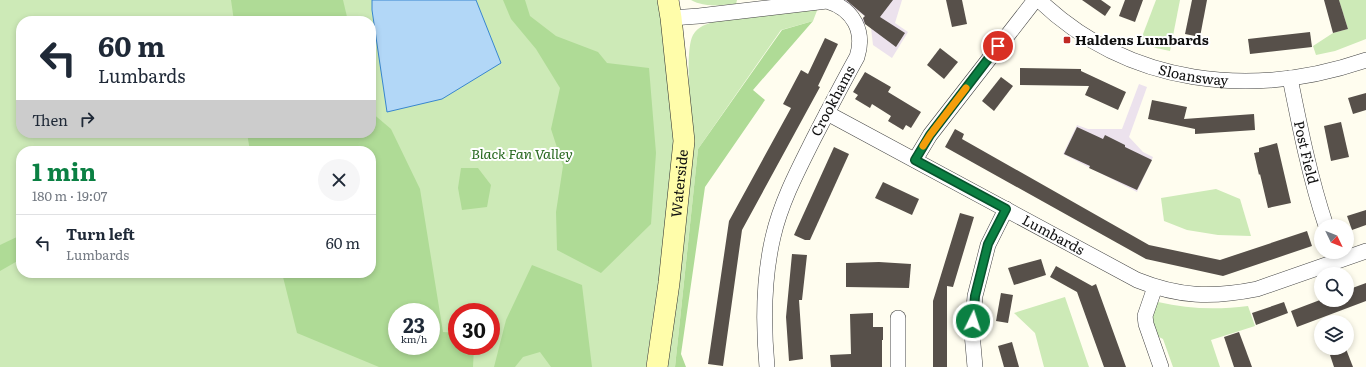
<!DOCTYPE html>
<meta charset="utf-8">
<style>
:root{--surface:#fff;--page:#f6f6f7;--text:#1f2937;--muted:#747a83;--line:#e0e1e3;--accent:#0b8043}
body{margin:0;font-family:Literata,serif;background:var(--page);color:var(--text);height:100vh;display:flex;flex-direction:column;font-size:15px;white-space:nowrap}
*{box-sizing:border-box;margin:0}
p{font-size:13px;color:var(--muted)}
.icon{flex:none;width:22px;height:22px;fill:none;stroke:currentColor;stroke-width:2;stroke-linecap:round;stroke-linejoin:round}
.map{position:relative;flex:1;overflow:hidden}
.panel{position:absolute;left:16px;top:146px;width:360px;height:132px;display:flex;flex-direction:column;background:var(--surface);border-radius:16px;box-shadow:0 2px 6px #0003}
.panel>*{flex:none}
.banner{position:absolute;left:16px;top:16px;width:360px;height:122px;border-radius:16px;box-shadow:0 2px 6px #0003;background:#fff;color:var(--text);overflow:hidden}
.needle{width:26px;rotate:133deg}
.fabs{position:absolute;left:1314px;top:219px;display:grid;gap:8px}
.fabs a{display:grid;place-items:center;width:40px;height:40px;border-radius:50%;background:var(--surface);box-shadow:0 2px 6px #0003;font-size:20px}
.speed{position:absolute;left:388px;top:303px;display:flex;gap:8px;font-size:20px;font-weight:700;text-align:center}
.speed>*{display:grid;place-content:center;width:52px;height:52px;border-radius:50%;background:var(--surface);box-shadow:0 2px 6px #0003;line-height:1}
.speed small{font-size:10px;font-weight:400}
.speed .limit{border:6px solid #d22;background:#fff;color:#111}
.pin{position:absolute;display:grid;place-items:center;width:34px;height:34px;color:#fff;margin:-17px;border:2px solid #fff;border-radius:50%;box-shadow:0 1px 4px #0007}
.me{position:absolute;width:44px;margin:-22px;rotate:4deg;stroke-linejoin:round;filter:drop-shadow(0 0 3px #0008)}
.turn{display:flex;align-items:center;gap:14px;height:84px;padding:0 16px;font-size:18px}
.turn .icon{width:52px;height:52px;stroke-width:2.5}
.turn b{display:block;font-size:28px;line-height:34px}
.then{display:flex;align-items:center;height:38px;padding:0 16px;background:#0003;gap:8px;font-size:15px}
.round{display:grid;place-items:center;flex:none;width:42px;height:42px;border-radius:21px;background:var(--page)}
.head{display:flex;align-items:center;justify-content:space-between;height:68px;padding:0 16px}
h1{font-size:24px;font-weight:700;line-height:30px;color:var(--accent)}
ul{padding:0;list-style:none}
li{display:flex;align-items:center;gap:12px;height:56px;padding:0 16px;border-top:1px solid var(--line)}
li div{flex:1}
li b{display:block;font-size:15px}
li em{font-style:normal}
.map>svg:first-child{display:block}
.industrial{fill:#ece2ed}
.green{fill:#cdeab7;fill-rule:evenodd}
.forest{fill:#afdb96;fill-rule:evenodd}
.water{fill:#b2d7f7;stroke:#3886cf}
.building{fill:#57504a}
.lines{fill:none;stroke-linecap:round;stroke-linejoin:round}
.minor-casing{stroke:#414141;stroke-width:16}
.secondary-casing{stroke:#303030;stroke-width:22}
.minor{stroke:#fff;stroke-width:15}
.secondary{stroke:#fffdaa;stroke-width:21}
.route-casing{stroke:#07532c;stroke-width:10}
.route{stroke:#0b8043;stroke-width:7}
.slow{stroke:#f59e0b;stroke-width:7}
.poi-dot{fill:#c02923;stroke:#fff;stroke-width:1.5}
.labels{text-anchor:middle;stroke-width:4;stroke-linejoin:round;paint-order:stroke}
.poi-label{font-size:14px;font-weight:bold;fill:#0e0e0e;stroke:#fff;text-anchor:start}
.street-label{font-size:14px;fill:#0e0e0e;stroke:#fff}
.park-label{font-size:14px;font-style:italic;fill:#26671d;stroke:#fff}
</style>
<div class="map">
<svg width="1366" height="367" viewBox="0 0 1366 367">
<rect width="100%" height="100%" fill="#fffdef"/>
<g class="industrial">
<polygon points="844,0 902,0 895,23 908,32 892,58 873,45 871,28 861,21 864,16"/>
<polygon points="1139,84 1147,87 1129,137 1143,152 1153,157 1137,192 1063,154 1077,125 1088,129 1122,129"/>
</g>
<g class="green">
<path d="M0,0H660L672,98L674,159L666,234L646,367H0ZM21,21H371V133H21ZM21,151H371V273H21ZM397,312H431V346H397ZM457,312H491V346H457Z"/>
<path d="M691,0H737L736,4C721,5 706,8 691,0Z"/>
<polygon points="1156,0 1180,0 1170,51 1156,48 1140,42"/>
<polygon points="1339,0 1366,0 1366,39 1335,51 1316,55 1313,46 1333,33 1348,29"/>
<path d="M818,8L813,21L781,30L698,149L675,367H662L692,128C690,110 685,48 693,35C698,26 707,24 716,21Z"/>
<polygon points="1216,189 1240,199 1251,236 1218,235 1187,230 1164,221 1161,198"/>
<polygon points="1065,297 1089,367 1044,367 1035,333 1014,313"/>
<path d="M1158,302C1188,309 1217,310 1248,306L1255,326L1211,340L1220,367H1173L1163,339L1155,335C1152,321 1148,314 1158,302Z"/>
</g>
<g class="forest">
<polygon points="231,0 343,0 348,21 234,21"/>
<polygon points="503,0 525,0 530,16 556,36 598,52 607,63 649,68 656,153 651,224 601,273 557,250 556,212 563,166 551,129 560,88 536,49 511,19"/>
<polygon points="813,21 753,90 765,100 705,187 681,354 686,367 675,367 698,149 782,30"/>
<path d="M371,112L391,129L420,189L443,332L457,333V346H474L473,367H379L297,333L282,273H371V151H250L247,133H371ZM397,312H431V346H397Z"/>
<polygon points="461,168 478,168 491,185 487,207 462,210 458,188"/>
<polygon points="21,235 21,259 0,271 0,245"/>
<polygon points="532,265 582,285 592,367 551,367 540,352 523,357 515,367 494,367 506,320"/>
</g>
<polygon class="water" points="372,0 476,0 501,63 442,99 387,112 372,10"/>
<g class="building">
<polygon points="846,0 893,0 880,17 905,33 896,47 865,24 863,18 865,16"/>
<polygon points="946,0 962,0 967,24 952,27"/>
<polygon points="1082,0 1101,0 1111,7 1105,16"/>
<polygon points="1125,0 1143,0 1135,22 1119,16"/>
<polygon points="1192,0 1207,0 1200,37 1185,34"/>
<polygon points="1324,0 1339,0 1348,29 1333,33"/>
<polygon points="1310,32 1312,47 1250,54 1248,39"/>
<polygon points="825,38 838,44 818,86 820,87 742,230 723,366 708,364 729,221 791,108 783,104 801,70 808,74"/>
<polygon points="940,48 958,62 944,79 927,65"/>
<polygon points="1020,68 1081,69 1081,71 1126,92 1118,110 1085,95 1089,86 1020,85"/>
<polygon points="865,72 891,87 888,92 921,112 911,128 906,125 903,130 888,121 891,116 872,104 870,108 855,99 858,95 853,92"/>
<polygon points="1001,77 1013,86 994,111 982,101"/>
<polygon points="1366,93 1366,110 1353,114 1348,98"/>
<polygon points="1152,100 1187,107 1184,119 1254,114 1255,130 1195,134 1195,129 1148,119"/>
<polygon points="1341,122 1349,157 1331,161 1324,126"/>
<polygon points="1077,127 1103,139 1105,135 1125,145 1125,147 1152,160 1137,190 1089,168 1090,166 1064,154"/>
<polygon points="955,129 964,134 962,139 1149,245 1220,260 1307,231 1312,246 1223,276 1146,259 945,147"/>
<polygon points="1277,143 1291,203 1268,208 1260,174 1259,175 1254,153 1259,152 1259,148"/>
<polygon points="834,147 849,154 810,240 805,240 794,235"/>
<polygon points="883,182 919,199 912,215 875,198"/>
<polygon points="1366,210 1366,225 1352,230 1347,216"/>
<polygon points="960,213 974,217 953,287 947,286 947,367 933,367 933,301"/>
<polygon points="792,254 807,255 802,300 799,300 803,359 789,361 786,317"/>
<polygon points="1041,259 1046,275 1014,285 1008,268"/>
<polygon points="879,262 911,264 909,288 846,287 846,263"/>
<polygon points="1056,266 1092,286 1096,284 1126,367 1104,367 1077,292 1050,277"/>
<polygon points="1366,283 1366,301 1297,327 1291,311 1320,300 1347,300 1347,290"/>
<polygon points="1001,293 1013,295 1008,323 996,321"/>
<polygon points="1284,302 1288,313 1256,325 1252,313"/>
<polygon points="873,313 873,327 883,327 883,340 882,340 882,367 831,367 830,355 851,354 850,314"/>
<polygon points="1239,332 1245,348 1252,367 1234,367 1224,337"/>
<polygon points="1012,342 1019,367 1004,367 998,346"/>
<polygon points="1346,349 1353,367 1334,367 1330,355"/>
</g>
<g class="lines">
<defs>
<g id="minor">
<path id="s1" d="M1039,0C1129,86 1252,99 1366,60"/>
<path d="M671,18L699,16L827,1C854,9 865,32 857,57C842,84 828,111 814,138C798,170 781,202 773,237C763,280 763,323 767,367"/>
<path id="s2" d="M1290,78C1300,128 1310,178 1326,226"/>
<path id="s3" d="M827,113L1137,280C1179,297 1212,298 1257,289L1366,251"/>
<polyline points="915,160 930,135 1035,0"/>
<polyline points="1155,287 1145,316 1146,324 1161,367"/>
<polyline points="898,367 898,318"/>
<polyline points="975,367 972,333 975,296 988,245 1006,209"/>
</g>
<g id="secondary">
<path id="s4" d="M657,367L669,283L684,141L671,18L668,0"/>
</g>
</defs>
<use href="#minor" class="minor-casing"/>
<use href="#secondary" class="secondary-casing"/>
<use href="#minor" class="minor"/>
<use href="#secondary" class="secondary"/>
</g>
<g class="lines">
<defs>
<polyline id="route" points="973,321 975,296 988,244 1006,209 915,160 930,135 998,46"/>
</defs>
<use href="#route" class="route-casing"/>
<use href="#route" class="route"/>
<polyline class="slow" points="923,146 930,135 966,88"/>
</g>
<rect class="poi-dot" x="1063" y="36" width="8" height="8" rx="2"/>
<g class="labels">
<g class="poi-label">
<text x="1075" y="45">Haldens Lumbards</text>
</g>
<g class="street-label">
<text dy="5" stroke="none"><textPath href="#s1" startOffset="175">Sloansway</textPath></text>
<text transform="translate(833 101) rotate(-62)" y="5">Crookhams</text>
<text dy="5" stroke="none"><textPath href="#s2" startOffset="76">Post Field</textPath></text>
<text dy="5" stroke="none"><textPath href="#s4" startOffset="185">Waterside</textPath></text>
<text dy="5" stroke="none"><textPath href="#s3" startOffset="257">Lumbards</textPath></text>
</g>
<g class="park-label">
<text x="522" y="159">Black Fan Valley</text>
</g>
</g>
</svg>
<div class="fabs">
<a><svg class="needle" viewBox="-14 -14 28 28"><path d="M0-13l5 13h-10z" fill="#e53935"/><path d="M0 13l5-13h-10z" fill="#747a83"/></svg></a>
<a><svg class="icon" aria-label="search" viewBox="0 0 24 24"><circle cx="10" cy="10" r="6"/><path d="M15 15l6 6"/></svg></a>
<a><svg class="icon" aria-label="layers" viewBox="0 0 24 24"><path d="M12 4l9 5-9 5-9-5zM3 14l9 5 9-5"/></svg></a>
</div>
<div class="speed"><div>23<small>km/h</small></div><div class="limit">30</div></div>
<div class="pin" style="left:998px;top:46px;background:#d93025"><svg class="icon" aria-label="arrive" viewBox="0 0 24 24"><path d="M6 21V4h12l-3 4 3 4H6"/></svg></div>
<svg class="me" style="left:973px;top:321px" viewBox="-20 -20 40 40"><circle r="17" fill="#0b8043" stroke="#fff" stroke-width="3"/><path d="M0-11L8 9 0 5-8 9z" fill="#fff"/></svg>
<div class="banner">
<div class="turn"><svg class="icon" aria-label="left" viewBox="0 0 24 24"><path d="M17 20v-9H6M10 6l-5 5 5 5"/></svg><div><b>60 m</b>Lumbards</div></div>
<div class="then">Then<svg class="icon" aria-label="right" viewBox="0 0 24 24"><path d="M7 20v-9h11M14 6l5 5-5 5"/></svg></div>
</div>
<section class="panel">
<div class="head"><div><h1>1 min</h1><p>180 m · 19:07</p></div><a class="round"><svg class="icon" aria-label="close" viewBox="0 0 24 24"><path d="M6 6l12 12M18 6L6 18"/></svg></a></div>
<ul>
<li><svg class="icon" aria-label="left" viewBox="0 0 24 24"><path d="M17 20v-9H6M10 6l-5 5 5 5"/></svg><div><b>Turn left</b><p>Lumbards</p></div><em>60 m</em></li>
</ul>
</section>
</div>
